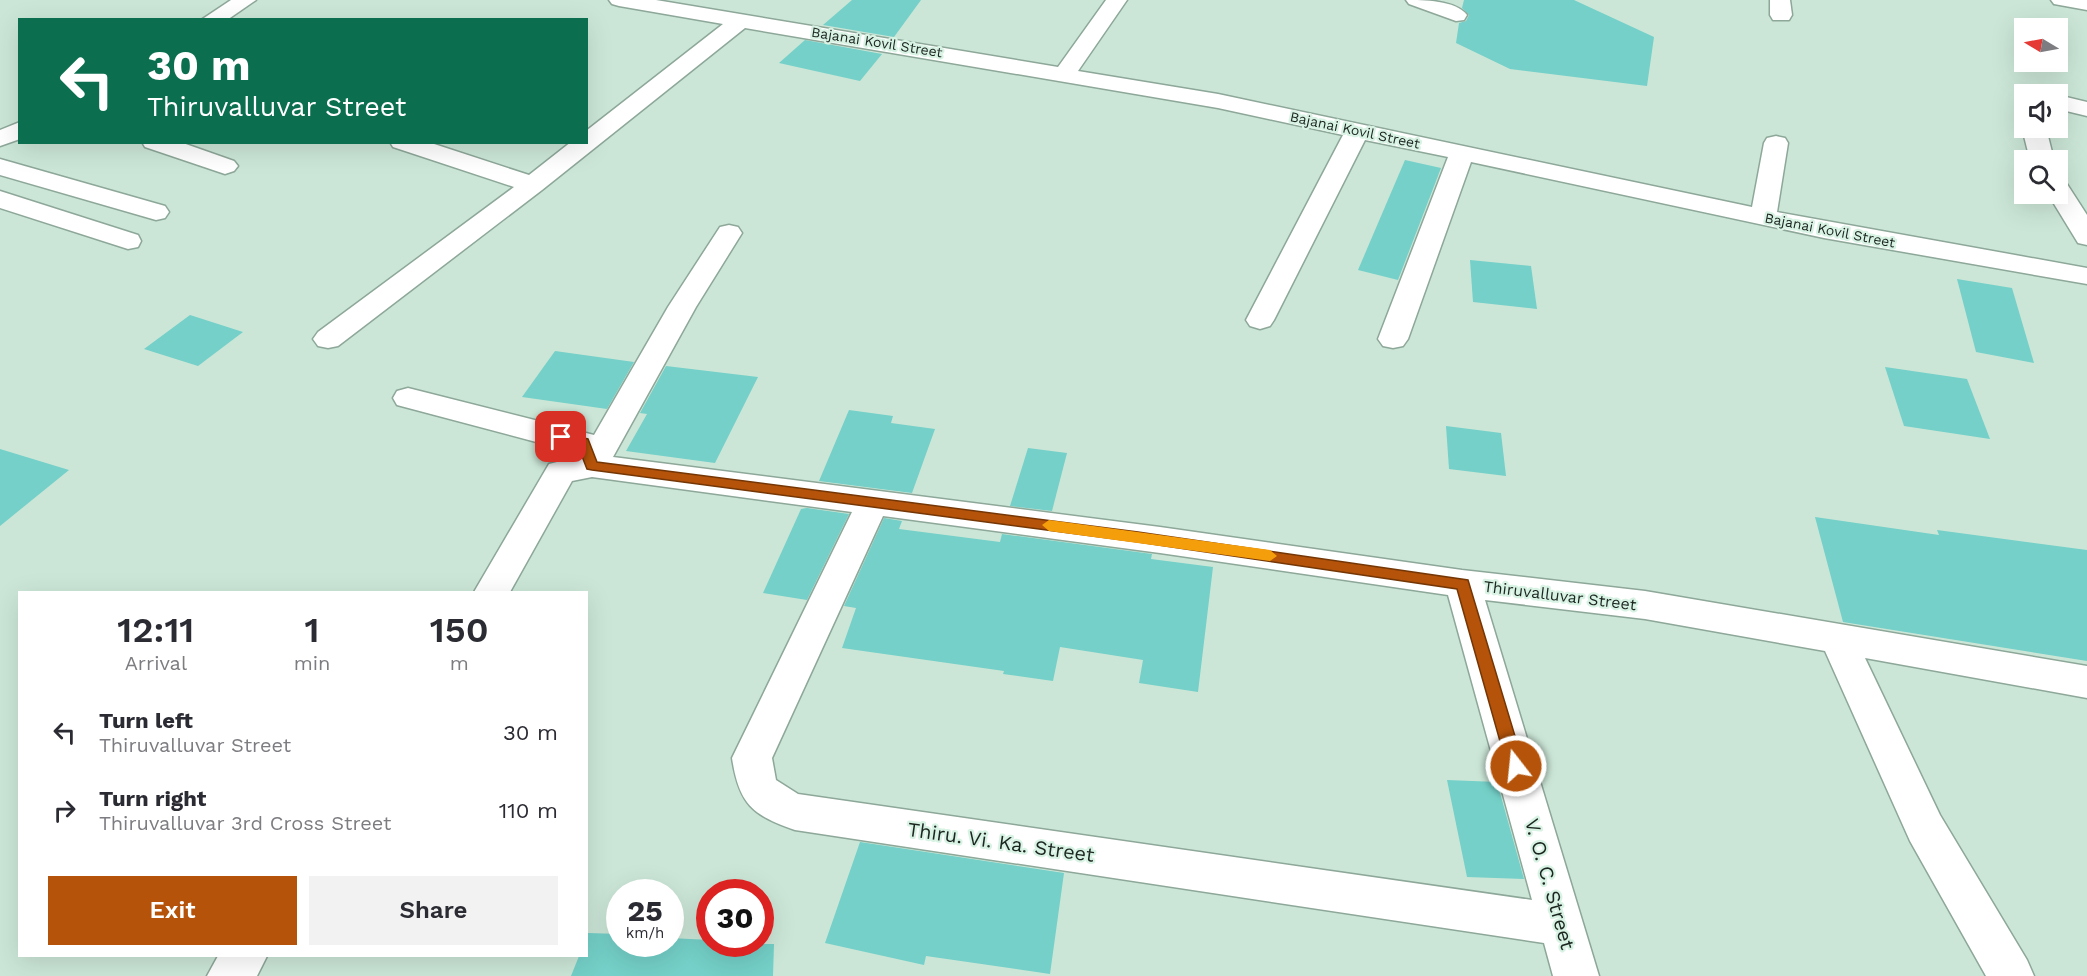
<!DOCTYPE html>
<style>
:root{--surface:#fff;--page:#f2f2f3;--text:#2b2b33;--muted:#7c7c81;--accent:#b45309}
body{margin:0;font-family:"Work Sans",sans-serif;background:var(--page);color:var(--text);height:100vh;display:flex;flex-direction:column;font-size:22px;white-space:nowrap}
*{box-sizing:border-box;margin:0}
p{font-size:20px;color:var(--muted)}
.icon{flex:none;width:33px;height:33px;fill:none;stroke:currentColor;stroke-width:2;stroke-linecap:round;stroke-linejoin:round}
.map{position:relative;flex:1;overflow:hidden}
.drawer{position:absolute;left:18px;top:591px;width:570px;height:366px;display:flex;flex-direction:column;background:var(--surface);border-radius:0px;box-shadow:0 6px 24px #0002}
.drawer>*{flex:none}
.banner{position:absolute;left:18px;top:18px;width:570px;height:126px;border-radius:0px;box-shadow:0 6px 24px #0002;background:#0b6e4f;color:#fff;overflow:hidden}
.needle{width:39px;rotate:280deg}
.controls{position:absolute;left:2014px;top:18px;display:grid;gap:12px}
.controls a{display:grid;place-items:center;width:54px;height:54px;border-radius:0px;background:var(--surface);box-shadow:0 6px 24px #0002;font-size:30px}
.speed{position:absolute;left:606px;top:879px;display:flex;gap:12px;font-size:30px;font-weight:700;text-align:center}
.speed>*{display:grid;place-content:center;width:78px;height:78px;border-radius:50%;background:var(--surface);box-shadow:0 6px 24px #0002;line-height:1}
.speed small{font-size:15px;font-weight:400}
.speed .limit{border:9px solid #d22;background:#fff;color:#111}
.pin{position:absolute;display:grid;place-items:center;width:51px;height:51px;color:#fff;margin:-26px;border-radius:12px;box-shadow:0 3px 9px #0006}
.me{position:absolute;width:66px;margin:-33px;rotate:344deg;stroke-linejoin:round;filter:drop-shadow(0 0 4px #0008)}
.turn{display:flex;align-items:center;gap:21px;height:126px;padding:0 30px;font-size:27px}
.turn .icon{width:78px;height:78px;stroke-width:2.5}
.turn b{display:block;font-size:42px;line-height:51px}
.eta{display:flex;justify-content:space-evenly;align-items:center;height:102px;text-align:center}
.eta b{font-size:36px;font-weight:600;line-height:42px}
.cta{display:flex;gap:12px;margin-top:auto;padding:12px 30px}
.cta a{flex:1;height:69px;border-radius:0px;background:var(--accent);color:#fff;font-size:24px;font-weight:600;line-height:69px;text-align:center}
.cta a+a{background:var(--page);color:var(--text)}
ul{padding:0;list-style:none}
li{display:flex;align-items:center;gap:18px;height:78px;padding:0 30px}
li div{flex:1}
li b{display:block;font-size:22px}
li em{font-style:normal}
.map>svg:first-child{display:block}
.building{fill:#74d0c8}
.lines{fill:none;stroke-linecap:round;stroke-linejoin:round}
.street-casing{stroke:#8da799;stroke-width:3}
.street{fill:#fff;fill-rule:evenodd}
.route{fill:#b45309;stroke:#753606;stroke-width:1.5}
.slow{fill:#f59e0b}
.labels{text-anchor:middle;stroke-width:4.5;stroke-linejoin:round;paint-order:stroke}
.far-street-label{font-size:14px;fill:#1c2621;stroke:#d8f3e4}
.street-label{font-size:16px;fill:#1c2621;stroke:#d8f3e4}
.near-street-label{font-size:20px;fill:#1c2621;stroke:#d8f3e4}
</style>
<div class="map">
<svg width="2087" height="976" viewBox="0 0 2087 976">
<rect width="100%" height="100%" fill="#cbe6d7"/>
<g class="building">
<polygon points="852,0 921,0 894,37 823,25"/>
<polygon points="1464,0 1574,0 1654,37 1647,86 1510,69 1456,43 1459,23 1466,21 1469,15 1462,8"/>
<polygon points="805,40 882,54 860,81 779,63"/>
<polygon points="1405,160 1441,168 1398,280 1358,270"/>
<polygon points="1470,260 1531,266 1537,309 1473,302"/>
<polygon points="1957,279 2012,288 2034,363 1976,352"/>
<polygon points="190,315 243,332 198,366 144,349"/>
<polygon points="555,351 634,362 607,409 522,397"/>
<polygon points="666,366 758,377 715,463 626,451 647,414 640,413"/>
<polygon points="1885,367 1967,379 1990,439 1904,426"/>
<polygon points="849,410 893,416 891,423 935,429 912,493 819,481"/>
<polygon points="1446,426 1501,433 1506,476 1449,469"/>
<polygon points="1028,448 1067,453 1052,511 1010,506"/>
<polygon points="0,449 69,470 0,526"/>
<polygon points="807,508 849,514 807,600 763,593 801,509"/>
<polygon points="1815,517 1939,535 1937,530 2087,550 2087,661 1843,622"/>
<polygon points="884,518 902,521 899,529 1000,542 1002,534 1152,554 1151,559 1213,567 1198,692 1139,683 1143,660 1060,647 1053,681 1003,674 1004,671 842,648 856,608 844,606"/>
<polygon points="1447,780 1497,782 1524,879 1467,877"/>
<polygon points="860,842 1064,873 1050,974 926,956 924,965 825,943"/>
<polygon points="588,933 620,934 620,944 670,944 670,938 710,940 710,944 774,944 773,976 571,976 579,956 586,956"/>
</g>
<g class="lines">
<defs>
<g id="street">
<polygon points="231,0 256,0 227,20 201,20"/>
<polygon points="609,0 656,0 1058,67 1106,0 1127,0 1078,71 1218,94 1752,207 1764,143 1767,138 1776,136 1785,138 1788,143 1777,212 2087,268 2087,284 1824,238 1471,162 1408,339 1403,346 1393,348 1383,346 1378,339 1448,157 1365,140 1274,320 1270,326 1260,329 1250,326 1246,320 1343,135 1218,108 745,28 542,190 338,346 328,348 318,346 313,339 318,332 514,187 393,147 390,142 428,142 529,175 571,142 586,142 586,131 723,24 619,6 612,4"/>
<path d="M1406,0C1424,0 1455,0 1467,15L1464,20L1456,21L1409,4Z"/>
<polygon points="1770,0 1790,0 1792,15 1789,20 1773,20 1770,15"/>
<polygon points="2051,0 2087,0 2087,10 2054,4"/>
<polygon points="2058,95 2087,102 2087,116 2058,109"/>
<polygon points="20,122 20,139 0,146 0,130"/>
<polygon points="2025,124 2025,128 2046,128 2054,160 2030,160 2022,128"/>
<polygon points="142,142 180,142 234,161 238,166 234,171 225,174 145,147"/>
<polygon points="0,159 165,206 169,212 165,218 156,220 0,175"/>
<polygon points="2058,181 2067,184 2087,215 2087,245 2078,243 2048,194 2058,194"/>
<polygon points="0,191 138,235 141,241 138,247 128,249 0,208"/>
<path d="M729,225L738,227L742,233L696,307L613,457L1160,527L1462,570L1645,591L2087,666V698L1865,658L1940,815L2027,960L2034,976H1986L1910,841L1825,651L1645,619L1485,600L1599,976H1553L1544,943L795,830C752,815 739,804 732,758L852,512L592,477L572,481L510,592H474L549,464L573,458L570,451L397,405L393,398L397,391L408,388L594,435L668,307L720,227ZM883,516L1160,553L1448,595L1532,900L798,794L776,780L772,758Z"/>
<polygon points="218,956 267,956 257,976 207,976"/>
</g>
</defs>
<use href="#street" class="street-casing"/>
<use href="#street" class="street"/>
</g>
<polygon class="route" points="561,433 588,439 597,462 1138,532 1468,580 1524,766 1521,771 1510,771 1507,766 1457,589 1138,542 592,470 587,469 578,446 557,440 557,434"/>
<polygon class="slow" points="1049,520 1270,550 1277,556 1270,561 1049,531 1042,525"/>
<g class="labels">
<g class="far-street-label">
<text transform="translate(877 42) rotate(9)" y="5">Bajanai Kovil Street</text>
<text transform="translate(1355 130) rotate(12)" y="5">Bajanai Kovil Street</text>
<text transform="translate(1830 230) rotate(11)" y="5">Bajanai Kovil Street</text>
</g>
<g class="street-label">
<text transform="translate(1560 595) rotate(7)" y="6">Thiruvalluvar Street</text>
</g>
<g class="near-street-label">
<text transform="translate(1001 842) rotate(8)" y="7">Thiru. Vi. Ka. Street</text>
<text transform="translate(1550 884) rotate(74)" y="7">V. O. C. Street</text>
</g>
</g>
</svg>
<div class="controls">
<a><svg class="needle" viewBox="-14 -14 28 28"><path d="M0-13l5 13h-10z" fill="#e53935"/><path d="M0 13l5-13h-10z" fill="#7c7c81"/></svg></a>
<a><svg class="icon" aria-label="sound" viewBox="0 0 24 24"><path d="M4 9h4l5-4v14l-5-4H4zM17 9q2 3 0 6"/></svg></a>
<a><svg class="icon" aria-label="search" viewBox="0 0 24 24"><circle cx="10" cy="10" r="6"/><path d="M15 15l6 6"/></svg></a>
</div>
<div class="speed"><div>25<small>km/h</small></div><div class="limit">30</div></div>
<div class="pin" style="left:561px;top:437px;background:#d93025"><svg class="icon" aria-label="arrive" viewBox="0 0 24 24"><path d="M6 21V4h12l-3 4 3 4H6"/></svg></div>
<svg class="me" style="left:1516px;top:766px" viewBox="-20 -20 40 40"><circle r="17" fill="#b45309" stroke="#fff" stroke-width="3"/><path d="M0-11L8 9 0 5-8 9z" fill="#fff"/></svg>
<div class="banner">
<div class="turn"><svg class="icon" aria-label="left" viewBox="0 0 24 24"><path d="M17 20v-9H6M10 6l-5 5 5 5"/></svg><div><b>30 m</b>Thiruvalluvar Street</div></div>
</div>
<section class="drawer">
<div class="eta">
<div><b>12:11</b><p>Arrival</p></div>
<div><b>1</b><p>min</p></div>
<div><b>150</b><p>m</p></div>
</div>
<ul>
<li><svg class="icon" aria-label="left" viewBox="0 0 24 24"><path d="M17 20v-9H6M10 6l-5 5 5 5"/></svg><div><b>Turn left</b><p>Thiruvalluvar Street</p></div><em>30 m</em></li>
<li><svg class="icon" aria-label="right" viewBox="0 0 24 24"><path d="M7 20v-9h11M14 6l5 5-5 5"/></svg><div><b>Turn right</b><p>Thiruvalluvar 3rd Cross Street</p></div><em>110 m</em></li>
</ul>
<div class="cta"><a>Exit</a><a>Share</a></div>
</section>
</div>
